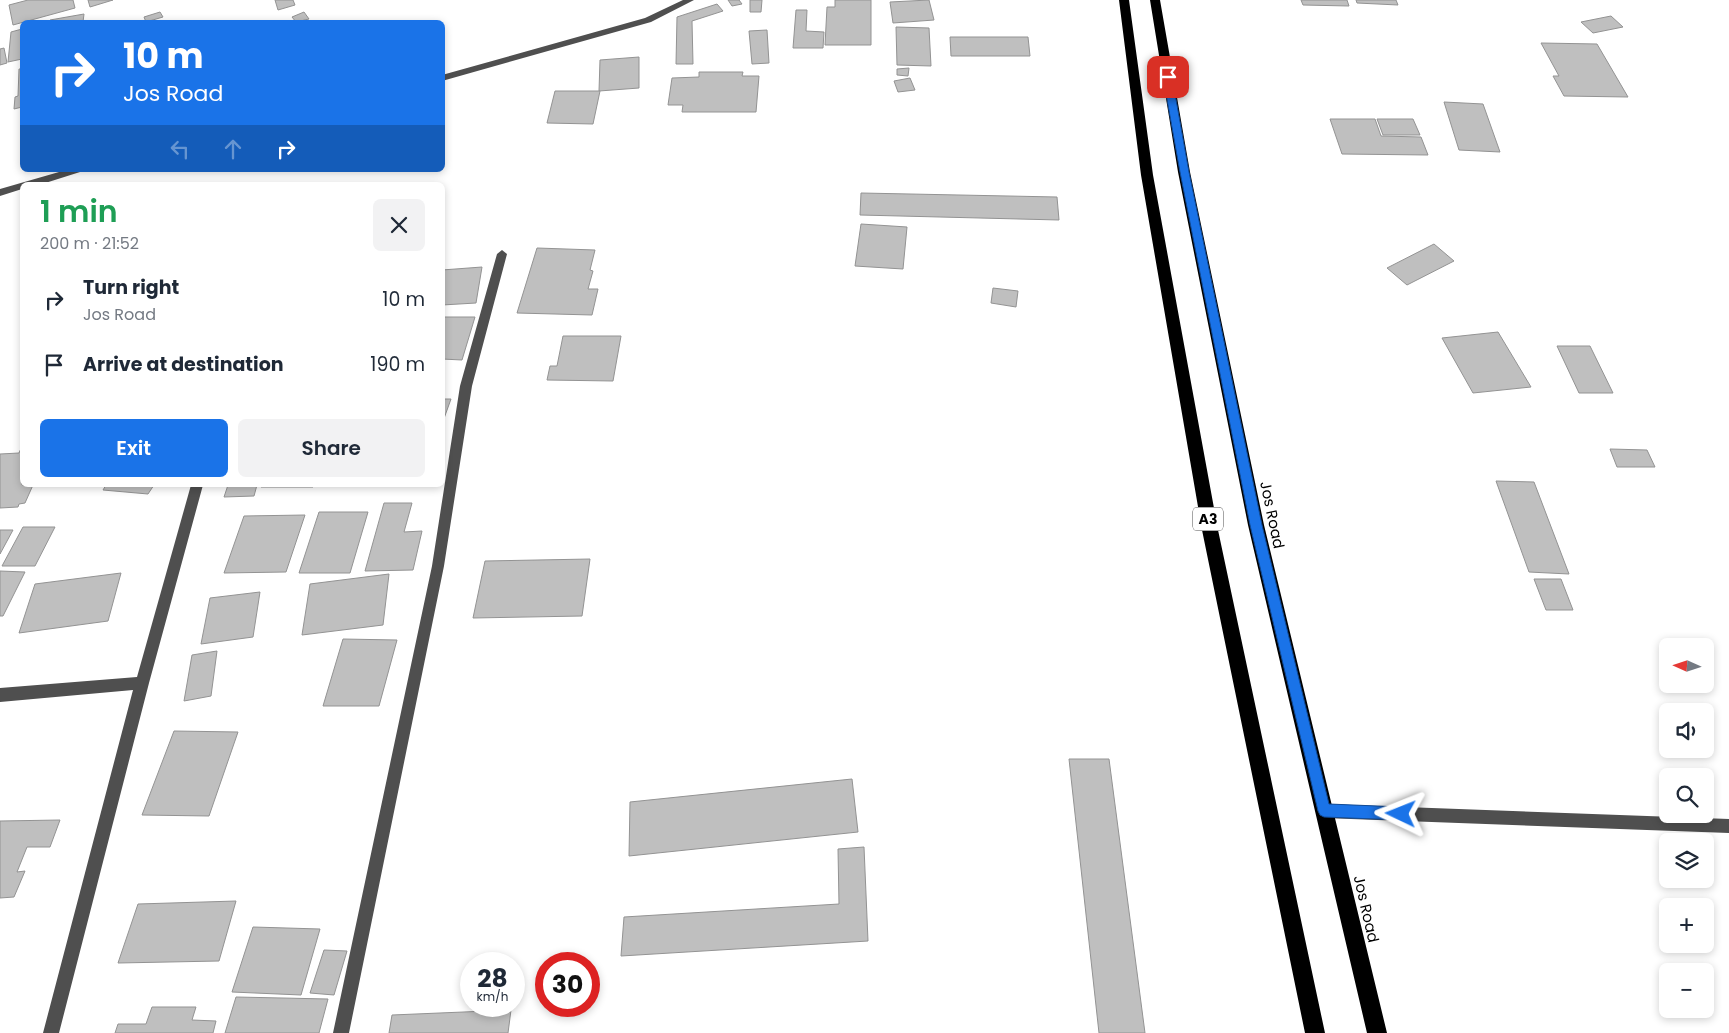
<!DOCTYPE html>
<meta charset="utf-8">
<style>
:root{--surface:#fff;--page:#f2f2f3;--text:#1f2937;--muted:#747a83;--accent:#1a73e8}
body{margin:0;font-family:Poppins,sans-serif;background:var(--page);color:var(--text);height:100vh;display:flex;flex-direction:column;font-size:19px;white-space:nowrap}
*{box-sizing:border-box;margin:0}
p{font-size:16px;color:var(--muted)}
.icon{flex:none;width:28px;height:28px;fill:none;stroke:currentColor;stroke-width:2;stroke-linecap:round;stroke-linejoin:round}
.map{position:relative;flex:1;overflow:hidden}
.panel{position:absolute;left:20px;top:182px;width:425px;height:305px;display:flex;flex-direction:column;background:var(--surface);border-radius:8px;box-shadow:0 2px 8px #0003}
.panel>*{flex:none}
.guide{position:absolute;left:20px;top:20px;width:425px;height:152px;border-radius:8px;box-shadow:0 2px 8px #0003;background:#1a73e8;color:#fff;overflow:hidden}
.needle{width:32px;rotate:273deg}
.tools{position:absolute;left:1659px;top:638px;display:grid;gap:10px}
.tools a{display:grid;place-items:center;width:55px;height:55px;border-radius:8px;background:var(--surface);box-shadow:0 2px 8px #0003;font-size:25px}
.speed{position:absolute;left:460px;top:952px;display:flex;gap:10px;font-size:25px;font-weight:700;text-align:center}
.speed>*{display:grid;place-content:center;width:65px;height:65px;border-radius:50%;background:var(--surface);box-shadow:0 2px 8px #0003;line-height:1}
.speed small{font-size:12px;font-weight:400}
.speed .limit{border:8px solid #d22;background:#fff;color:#111}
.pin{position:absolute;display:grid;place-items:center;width:42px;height:42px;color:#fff;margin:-21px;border-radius:10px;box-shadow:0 2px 8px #0006}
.me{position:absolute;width:55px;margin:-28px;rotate:272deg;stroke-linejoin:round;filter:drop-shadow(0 0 4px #0008)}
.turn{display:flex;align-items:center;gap:18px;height:105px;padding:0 20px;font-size:22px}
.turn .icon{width:65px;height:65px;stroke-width:2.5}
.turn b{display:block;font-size:35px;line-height:42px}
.lanes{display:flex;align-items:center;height:48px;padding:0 20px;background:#0003;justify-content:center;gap:25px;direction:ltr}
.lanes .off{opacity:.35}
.round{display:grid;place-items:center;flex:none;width:52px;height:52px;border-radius:8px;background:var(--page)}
.head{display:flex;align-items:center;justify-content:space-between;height:85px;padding:0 20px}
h1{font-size:30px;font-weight:600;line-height:38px;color:#1e9e55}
.primary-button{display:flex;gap:10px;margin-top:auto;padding:10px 20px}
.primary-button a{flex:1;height:58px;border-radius:8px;background:var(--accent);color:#fff;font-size:20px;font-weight:600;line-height:58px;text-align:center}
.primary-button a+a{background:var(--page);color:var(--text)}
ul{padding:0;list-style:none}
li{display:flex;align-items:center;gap:15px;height:65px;padding:0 20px}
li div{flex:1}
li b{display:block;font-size:19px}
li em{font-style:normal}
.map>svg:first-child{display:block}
.building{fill:#bfbfbf;stroke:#939393}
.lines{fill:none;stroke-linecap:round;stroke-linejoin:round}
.minor{fill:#4f4f4f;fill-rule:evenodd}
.highway{fill:#000;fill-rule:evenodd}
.route{fill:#1a73e8;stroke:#114b97}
.labels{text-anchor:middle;stroke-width:4;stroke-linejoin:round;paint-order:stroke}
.shield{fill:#fff;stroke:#4c4c4c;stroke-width:1}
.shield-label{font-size:14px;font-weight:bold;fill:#000}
.street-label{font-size:15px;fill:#000;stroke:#fff}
</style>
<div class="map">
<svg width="1729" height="1033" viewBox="0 0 1729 1033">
<rect width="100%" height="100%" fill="#fff"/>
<g class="building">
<polygon points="28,0 73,0 75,8 13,25 9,5"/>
<polygon points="88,0 113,0 90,7"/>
<polygon points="275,0 293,0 295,5 278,10"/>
<polygon points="728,0 739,0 742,4 732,6"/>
<polygon points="750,0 762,0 761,12 750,12"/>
<polygon points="835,0 871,0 871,45 825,45 827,7 835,7"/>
<polygon points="929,0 934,20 893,23 890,2"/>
<polygon points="1301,0 1347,0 1349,6 1303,5"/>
<polygon points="1356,0 1396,0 1398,5 1357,3"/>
<polygon points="717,4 723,11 692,21 693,64 676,64 677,17"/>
<polygon points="796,10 807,10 806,31 824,32 823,48 793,48"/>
<polygon points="160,12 163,17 146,22 144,17"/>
<polygon points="304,12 309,19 296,22 292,17"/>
<polygon points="84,14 83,22 50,22 50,20"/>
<polygon points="1611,16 1623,27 1593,33 1581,22"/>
<polygon points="896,27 929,28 931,66 897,65"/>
<polygon points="22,29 22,59 8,62 11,32"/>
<polygon points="767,30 769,63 752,64 749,31"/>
<polygon points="950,37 1028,37 1030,56 951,56"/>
<polygon points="1541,43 1597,44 1628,97 1564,96 1553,76 1559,76"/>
<polygon points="4,48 7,63 0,65 0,49"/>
<polygon points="639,57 639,88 599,91 600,60"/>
<polygon points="909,68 908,76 897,75 897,69"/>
<polygon points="19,69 22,69 22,107 14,109 15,97 18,96"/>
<polygon points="699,72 743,72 742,76 759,76 756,112 682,112 683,105 668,105 672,78 699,77"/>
<polygon points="910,78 915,90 898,92 894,81"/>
<polygon points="555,91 600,91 593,124 547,123"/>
<polygon points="1444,102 1483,104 1500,152 1459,150"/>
<polygon points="1330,119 1375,119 1381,136 1421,137 1428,155 1342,154"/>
<polygon points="1377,119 1413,119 1420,135 1383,135"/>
<polygon points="861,193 1057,197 1059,220 860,215"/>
<polygon points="861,224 907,227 903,269 855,266"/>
<polygon points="1434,244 1454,261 1407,285 1387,268"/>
<polygon points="537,248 595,250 590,270 593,271 588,289 598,289 592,315 517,313"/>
<polygon points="482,267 476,303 442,305 442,270"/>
<polygon points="993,288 1018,291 1016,307 991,303"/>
<polygon points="442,317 475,317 462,360 442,359"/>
<polygon points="1498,332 1531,387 1473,393 1442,338"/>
<polygon points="563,336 621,336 613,381 547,380 550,366 557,366"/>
<polygon points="1557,346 1590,346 1613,393 1579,393"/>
<polygon points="442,399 451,399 442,424"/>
<polygon points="22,446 22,485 33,485 25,503 19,504 18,507 0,508 0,454 19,453"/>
<polygon points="1610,449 1647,450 1655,467 1617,467"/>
<polygon points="1496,481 1534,482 1569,574 1529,572"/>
<polygon points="106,485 154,485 148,494 103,490"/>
<polygon points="228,485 257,485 254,496 224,497"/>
<polygon points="262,485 314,485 313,487 261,487"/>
<polygon points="384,503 412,503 404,532 422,531 413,570 365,571"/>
<polygon points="319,512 368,512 350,573 299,573"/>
<polygon points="305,515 286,572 224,573 244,516"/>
<polygon points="23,527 55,527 35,566 2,566"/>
<polygon points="0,530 13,530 0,554"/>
<polygon points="590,559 582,616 473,618 485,561"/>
<polygon points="0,571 25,572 3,616 0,616"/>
<polygon points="121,573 108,621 19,633 35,584"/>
<polygon points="389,574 383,625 302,635 310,584"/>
<polygon points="1534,579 1561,579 1573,610 1546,610"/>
<polygon points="260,592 253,637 201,644 210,598"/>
<polygon points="343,639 397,640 379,706 323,706"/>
<polygon points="217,651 211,696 184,701 192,655"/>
<polygon points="174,731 238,732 209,816 142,815"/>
<polygon points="1069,759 1109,759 1145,1033 1099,1033"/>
<polygon points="852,779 858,832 629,856 630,802"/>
<polygon points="60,820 50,847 27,847 17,872 25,871 14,897 0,898 0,821"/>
<polygon points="864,847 868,941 621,956 624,917 839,904 838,849"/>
<polygon points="236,901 219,961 118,963 138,904"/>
<polygon points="253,927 320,929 301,995 232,992"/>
<polygon points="324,950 347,951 334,995 310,993"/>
<polygon points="236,997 328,999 319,1033 225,1033"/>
<polygon points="152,1007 196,1007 192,1020 216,1021 213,1033 115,1033 118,1024 146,1024"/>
<polygon points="511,1010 508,1033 389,1033 392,1015"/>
</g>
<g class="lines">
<g class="minor">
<polygon points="683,0 694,0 651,22 442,81 442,75 645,18"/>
<polygon points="66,170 82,170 80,172 39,185 22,185 22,189 0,196 0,189"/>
<polygon points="502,250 507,254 472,386 444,566 349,1033 333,1033 432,566 460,386 497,254"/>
<polygon points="191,485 203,485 149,683 59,1033 43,1033 133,690 0,702 0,688 137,677"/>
<polygon points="1324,804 1729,819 1729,833 1324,818 1319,816 1317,811 1319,806"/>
</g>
<g class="highway">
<polygon points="1119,0 1129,0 1153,175 1218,530 1325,1033 1305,1033 1202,530 1141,175"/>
<polygon points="1150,0 1160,0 1190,172 1264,525 1387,1033 1367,1033 1248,525 1178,172"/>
</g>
</g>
<polygon class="route" points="1168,74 1172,77 1189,172 1262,525 1329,804 1401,807 1406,809 1408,814 1406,818 1401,820 1324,817 1320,815 1318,811 1250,525 1180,172 1163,77"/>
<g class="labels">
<rect class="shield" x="1193" y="507.5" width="30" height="23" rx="4"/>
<g class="shield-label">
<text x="1208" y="524">A3</text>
</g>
<g class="street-label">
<text transform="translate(1272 515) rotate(78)" y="5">Jos Road</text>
<text transform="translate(1366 909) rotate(77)" y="5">Jos Road</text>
</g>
</g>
</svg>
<div class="tools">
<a><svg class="needle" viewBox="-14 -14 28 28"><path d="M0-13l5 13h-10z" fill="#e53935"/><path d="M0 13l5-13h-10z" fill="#747a83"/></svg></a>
<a><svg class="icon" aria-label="sound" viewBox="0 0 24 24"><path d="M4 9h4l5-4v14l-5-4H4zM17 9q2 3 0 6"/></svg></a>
<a><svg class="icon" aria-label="search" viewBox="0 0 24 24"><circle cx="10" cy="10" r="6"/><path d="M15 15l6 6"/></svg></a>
<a><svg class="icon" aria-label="layers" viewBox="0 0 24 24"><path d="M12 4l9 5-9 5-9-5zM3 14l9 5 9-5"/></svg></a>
<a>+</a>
<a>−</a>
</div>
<div class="speed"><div>28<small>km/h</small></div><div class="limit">30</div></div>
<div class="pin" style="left:1168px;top:77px;background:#d93025"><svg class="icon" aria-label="arrive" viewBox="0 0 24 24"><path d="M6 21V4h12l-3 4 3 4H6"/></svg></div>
<svg class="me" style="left:1401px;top:814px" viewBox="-20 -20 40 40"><path d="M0-17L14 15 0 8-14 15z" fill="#1a73e8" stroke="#fff" stroke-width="4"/></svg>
<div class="guide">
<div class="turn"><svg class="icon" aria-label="right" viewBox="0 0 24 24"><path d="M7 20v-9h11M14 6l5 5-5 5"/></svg><div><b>10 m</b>Jos Road</div></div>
<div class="lanes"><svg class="icon off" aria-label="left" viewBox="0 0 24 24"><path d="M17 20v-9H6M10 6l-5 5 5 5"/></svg><svg class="icon off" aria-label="ahead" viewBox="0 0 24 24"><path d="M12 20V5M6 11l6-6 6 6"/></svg><svg class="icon" aria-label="right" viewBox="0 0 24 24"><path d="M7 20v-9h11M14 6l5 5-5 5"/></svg></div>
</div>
<section class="panel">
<div class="head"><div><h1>1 min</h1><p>200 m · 21:52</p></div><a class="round"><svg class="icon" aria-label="close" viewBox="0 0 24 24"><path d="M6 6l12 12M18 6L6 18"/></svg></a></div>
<ul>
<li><svg class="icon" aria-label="right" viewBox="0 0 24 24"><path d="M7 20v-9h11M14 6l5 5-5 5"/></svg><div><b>Turn right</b><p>Jos Road</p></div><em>10 m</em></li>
<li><svg class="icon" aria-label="arrive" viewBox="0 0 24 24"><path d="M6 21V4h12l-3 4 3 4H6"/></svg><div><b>Arrive at destination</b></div><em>190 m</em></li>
</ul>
<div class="primary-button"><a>Exit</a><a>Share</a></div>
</section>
</div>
